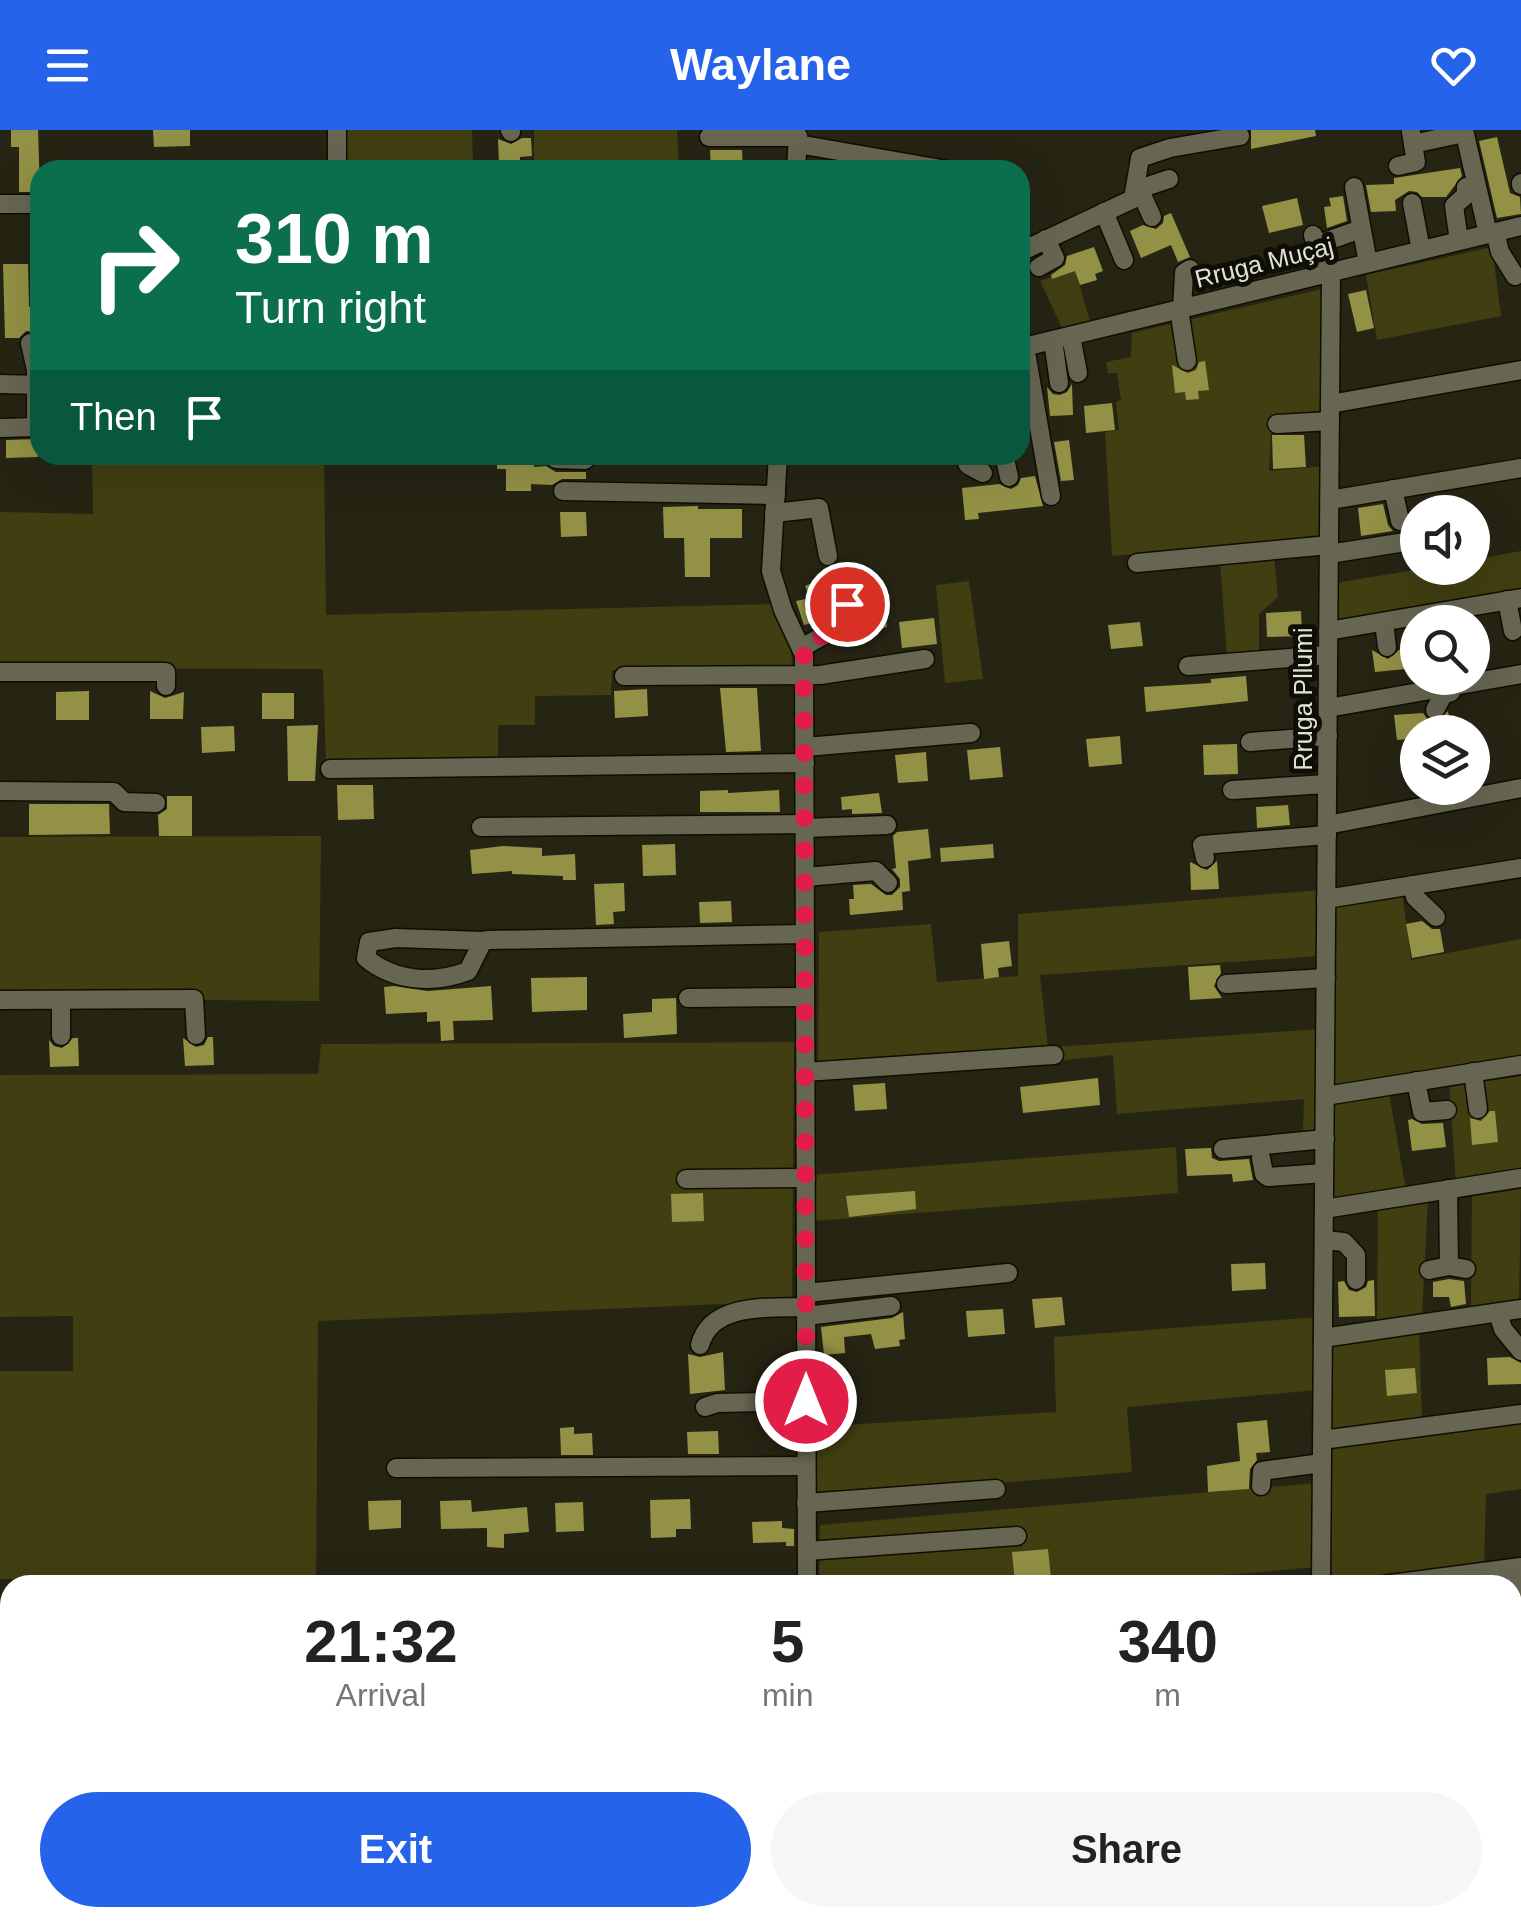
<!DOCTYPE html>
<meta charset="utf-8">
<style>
:root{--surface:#fff;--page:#f6f6f6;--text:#222;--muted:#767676;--accent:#2563eb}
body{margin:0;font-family:Helvetica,sans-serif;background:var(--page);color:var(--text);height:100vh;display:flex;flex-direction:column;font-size:38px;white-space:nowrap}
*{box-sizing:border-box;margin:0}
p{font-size:32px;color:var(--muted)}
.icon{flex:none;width:55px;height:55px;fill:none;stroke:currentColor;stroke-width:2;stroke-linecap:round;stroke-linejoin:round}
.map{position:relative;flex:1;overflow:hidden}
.sheet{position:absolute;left:0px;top:1445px;width:1522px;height:352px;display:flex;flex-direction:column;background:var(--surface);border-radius:30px 30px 0 0;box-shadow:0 10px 40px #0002}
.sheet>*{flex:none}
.top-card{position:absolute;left:30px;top:30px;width:1000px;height:305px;border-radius:30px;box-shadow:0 10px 40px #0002;background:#0b6e4f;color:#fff;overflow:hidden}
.tools{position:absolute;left:1400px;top:365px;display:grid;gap:20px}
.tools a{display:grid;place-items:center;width:90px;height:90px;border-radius:50%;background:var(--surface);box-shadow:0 10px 40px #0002;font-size:50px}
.pin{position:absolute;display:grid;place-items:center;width:85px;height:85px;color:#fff;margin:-42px;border:5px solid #fff;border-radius:50%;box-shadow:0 2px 10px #0007}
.me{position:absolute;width:110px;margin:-55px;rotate:0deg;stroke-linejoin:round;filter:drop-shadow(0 0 8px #0008)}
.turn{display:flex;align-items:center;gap:35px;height:210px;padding:0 40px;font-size:45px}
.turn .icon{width:130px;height:130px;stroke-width:2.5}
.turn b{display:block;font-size:70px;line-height:85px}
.then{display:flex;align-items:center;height:95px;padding:0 40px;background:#0003;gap:20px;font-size:38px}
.eta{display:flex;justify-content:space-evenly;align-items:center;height:170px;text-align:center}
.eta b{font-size:60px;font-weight:600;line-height:70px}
.action{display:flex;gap:20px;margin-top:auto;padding:20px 40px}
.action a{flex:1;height:115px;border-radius:60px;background:var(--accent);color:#fff;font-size:40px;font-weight:600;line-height:115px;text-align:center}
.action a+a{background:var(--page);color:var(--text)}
header{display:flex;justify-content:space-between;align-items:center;height:130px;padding:0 40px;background:var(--accent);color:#fff;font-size:45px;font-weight:600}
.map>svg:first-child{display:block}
.built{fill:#2b2b12}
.green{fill:#413f12}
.building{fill:#939145}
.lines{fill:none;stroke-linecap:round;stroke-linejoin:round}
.minor-casing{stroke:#0f0e01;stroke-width:21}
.minor{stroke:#666652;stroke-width:18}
.route{stroke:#e11d48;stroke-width:18;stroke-dasharray:0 32.4}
.labels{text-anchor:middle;stroke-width:10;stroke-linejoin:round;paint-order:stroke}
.street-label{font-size:25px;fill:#e1e1d6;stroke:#0e0e07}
</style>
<header><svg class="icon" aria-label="menu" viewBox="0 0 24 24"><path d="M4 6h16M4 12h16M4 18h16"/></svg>Waylane<svg class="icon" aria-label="heart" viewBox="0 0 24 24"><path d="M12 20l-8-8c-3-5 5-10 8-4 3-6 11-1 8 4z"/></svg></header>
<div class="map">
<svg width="1521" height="1796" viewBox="0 0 1521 1796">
<rect width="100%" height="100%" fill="#262514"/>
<rect class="built" x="171" y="1788" width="147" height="8"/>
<g class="green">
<polygon points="343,0 472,0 473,39 534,39 534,0 677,0 679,37 630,40 343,40"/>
<polygon points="1492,117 1501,186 1377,210 1366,145"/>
<polygon points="1075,139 1090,192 1063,200 1040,151"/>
<polygon points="1322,159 1325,164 1324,283 1272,287 1269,341 1325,336 1326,407 1112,426 1105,302 1119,300 1116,272 1121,270 1117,243 1108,243 1106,232 1131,227 1132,203"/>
<polygon points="92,328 324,328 326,485 770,474 790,515 793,539 612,540 611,565 535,566 535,595 498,595 498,631 326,633 323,539 0,538 0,382 93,384"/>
<polygon points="1521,421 1521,465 1336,491 1336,453 1426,438 1472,438 1473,430"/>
<polygon points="1274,427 1278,467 1259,484 1259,524 1227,527 1220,430"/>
<polygon points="969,451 983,549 945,553 936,455"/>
<polygon points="321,706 319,871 0,868 0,707"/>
<polygon points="1322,760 1320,826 1040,845 1048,918 818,934 819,802 931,794 937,852 1018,846 1018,784"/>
<polygon points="1402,762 1411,830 1521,809 1521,930 1338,957 1331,947 1334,775"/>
<polygon points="1320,899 1320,1005 1303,1007 1304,969 1117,984 1113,925 1056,931 1055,917"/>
<polygon points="794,912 792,1171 318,1191 316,1454 794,1455 316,1455 0,1449 0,1241 73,1241 73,1186 0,1187 0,945 318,944 321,914"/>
<polygon points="1521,942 1521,1042 1456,1052 1449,953"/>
<polygon points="1389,963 1406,1060 1338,1071 1332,1066 1332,975 1336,971"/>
<polygon points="1176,1017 1178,1063 812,1091 811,1045"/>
<polygon points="1521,1052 1519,1172 1471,1180 1472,1060"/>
<polygon points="1428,1067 1422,1187 1377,1194 1378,1076"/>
<polygon points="1318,1187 1318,1260 1127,1277 1132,1342 816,1368 813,1297 1056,1282 1054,1207"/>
<polygon points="1419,1197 1422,1290 1330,1303 1329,1215"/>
<polygon points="1521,1288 1521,1359 1486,1364 1484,1438 1351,1455 1327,1455 1330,1315"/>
<polygon points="1316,1353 1317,1437 1117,1455 819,1455 820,1395"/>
<rect x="318" y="1788" width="483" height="8"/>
</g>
<g class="building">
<polygon points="11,0 38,0 40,62 19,62 19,17 11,17"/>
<polygon points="153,0 190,0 190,16 154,17"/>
<polygon points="1251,0 1315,0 1316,6 1251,19"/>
<polygon points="1497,7 1510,63 1520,67 1521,84 1497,88 1479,11"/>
<polygon points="522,8 531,8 532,26 520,27 520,32 499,33 498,9 511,14"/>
<polygon points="710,20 742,20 743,40 711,38"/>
<polygon points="1460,38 1462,46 1446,67 1422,67 1417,62 1409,61 1395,70 1396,81 1371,82 1366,55 1394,54 1394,48"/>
<polygon points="1343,66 1347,91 1327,98 1324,77 1331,76 1329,68"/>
<polygon points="1297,68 1303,95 1269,103 1262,76"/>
<polygon points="1171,83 1190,127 1178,132 1171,115 1141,128 1130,101 1143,95 1156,99 1163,93 1164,86"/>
<polygon points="1094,117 1103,141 1095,144 1097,150 1080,155 1075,141 1052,149 1051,145 1065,135 1067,126"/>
<polygon points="3,134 28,134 29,177 35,177 35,202 26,201 19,208 5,208"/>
<polygon points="1366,160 1374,198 1357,202 1348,164"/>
<polygon points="1205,231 1209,260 1198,261 1199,269 1186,270 1185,262 1175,263 1172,235 1188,243 1196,240 1199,232"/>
<polygon points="1072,254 1073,285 1050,286 1047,257 1053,264 1060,265 1067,262"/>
<polygon points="1112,273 1115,300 1086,303 1084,276"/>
<polygon points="1272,305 1304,305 1306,337 1273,339"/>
<polygon points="37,309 38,327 6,328 6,310"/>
<polygon points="1069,310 1074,350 1061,351 1054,312"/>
<polygon points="497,325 534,325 534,337 546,336 556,342 586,342 586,349 562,349 552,355 531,354 531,361 506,361 506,339 497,339"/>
<polygon points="1035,346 1043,376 978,383 979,389 965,390 962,358 999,354 1011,359 1018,355 1021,348"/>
<polygon points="1383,374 1388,395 1393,401 1361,406 1358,378"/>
<polygon points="698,376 698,379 742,379 742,408 710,408 710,447 685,447 684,408 664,408 663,377"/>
<polygon points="560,382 586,382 587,406 561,407"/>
<polygon points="828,446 837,466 829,479 815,485 817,492 804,495 796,471 810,468 805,456"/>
<polygon points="882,467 887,497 858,503 854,485 859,471"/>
<polygon points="1301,481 1302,506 1267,507 1266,483"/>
<polygon points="934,488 937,514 902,518 899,492"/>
<polygon points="1140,492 1143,516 1111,519 1108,495"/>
<polygon points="1404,516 1406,539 1375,542 1372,520 1388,529"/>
<polygon points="1246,546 1248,571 1146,582 1144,557 1211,553 1211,549"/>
<polygon points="720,558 757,558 761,621 726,622"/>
<polygon points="647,559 648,586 615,588 614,561"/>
<polygon points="89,561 89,590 56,590 56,562"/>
<polygon points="150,561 165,568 184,562 183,589 150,589"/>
<rect x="262" y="563" width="32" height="26"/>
<polygon points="1448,581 1451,602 1418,602 1418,608 1397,610 1394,585 1423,583 1428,590 1436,592"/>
<polygon points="318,595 315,651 288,651 287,596"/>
<polygon points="234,596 235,621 202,623 201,597"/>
<polygon points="1120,606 1122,634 1089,637 1086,609"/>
<polygon points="1237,614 1238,644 1204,645 1203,615"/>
<polygon points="1000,617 1003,647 970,650 967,620"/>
<polygon points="926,622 928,651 898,653 895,625"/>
<polygon points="337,655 373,655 374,689 338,690"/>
<polygon points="728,660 728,663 779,660 780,682 700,682 700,661"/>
<polygon points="879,663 882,683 852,684 852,679 842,680 841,667"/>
<polygon points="167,666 192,666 192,706 159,706 158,685 167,679"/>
<polygon points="29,674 109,674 110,704 29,705"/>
<polygon points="1288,675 1290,695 1257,698 1256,677"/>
<polygon points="928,699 931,728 908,731 910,761 902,762 903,780 850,785 849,769 854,769 853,755 871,754 886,765 892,765 900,757 900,749 892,739 896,738 893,706 897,702"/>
<polygon points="675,714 676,745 643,746 642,715"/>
<polygon points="993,714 994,728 941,732 940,718"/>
<polygon points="503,716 542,718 542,726 575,724 576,750 563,750 563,746 512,744 512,741 472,744 470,720"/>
<polygon points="1217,731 1219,759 1191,760 1190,732 1207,740"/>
<polygon points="624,753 625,781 613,782 614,794 596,795 594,754"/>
<polygon points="731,771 732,792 700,793 699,772"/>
<polygon points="1422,791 1432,799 1440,799 1444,822 1412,828 1406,794"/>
<polygon points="1009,811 1012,836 998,838 999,847 984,849 981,814"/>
<polygon points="1220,835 1221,843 1214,856 1222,868 1190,870 1188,837"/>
<polygon points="587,847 587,880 532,882 531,848"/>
<polygon points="394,856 428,861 491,856 493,890 453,891 454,910 441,911 440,891 427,892 427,882 386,884 384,857"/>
<polygon points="676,868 677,904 624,908 623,884 652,882 652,869"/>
<polygon points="208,907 213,907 214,935 185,936 183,908 196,917 204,915"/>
<polygon points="73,908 78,908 79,936 50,937 49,910 54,916 62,918"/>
<polygon points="1098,948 1100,975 1023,983 1020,957"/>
<polygon points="885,953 887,979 855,981 853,955"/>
<polygon points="1490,981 1495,981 1498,1012 1472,1015 1470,988 1481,991"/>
<polygon points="1412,989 1422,994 1443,993 1446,1017 1412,1021 1408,990"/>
<polygon points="1211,1018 1212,1028 1219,1031 1249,1029 1253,1050 1233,1052 1232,1044 1187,1046 1185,1019"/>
<polygon points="915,1061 916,1079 849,1087 846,1066"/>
<polygon points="703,1063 704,1091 672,1092 671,1064"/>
<polygon points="1265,1133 1266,1159 1232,1161 1231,1134"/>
<polygon points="1449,1149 1464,1151 1466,1174 1451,1177 1449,1167 1433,1167 1433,1152"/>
<polygon points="1374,1150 1375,1186 1339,1187 1338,1152 1344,1151 1349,1160 1357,1162 1366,1157 1368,1151"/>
<polygon points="1062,1167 1065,1195 1035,1198 1032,1169"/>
<polygon points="1003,1179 1005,1204 968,1207 966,1181"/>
<polygon points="903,1182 905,1209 899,1210 900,1216 875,1219 871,1204 844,1207 845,1223 824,1225 821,1197 892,1188"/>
<polygon points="723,1222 725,1260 690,1264 688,1224 700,1227"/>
<polygon points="1510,1227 1521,1233 1521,1254 1488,1255 1487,1228"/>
<polygon points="1415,1238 1417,1263 1387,1266 1385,1240"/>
<polygon points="1267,1290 1270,1322 1256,1323 1257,1330 1250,1339 1249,1359 1208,1362 1207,1336 1240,1331 1237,1293"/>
<polygon points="574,1297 574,1304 592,1303 593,1325 561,1325 560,1298"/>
<polygon points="718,1301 719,1324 688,1324 687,1302"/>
<polygon points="690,1369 691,1399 676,1399 676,1407 651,1408 650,1370"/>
<polygon points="401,1370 401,1398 369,1400 368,1371"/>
<polygon points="471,1370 472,1382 527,1377 529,1402 504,1404 504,1418 487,1417 487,1398 441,1399 440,1371"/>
<polygon points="583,1372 584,1401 556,1402 555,1373"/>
<polygon points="782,1391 782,1398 794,1399 794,1416 786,1416 786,1412 753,1413 752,1392"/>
<polygon points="1048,1419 1051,1449 1015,1453 1012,1422"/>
</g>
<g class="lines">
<defs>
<g id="minor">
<polyline points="337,0 337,40"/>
<polyline points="510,0 511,2"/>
<polyline points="1464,0 1488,104"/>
<polyline points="709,7 798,7"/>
<polyline points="798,14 947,40"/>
<polyline points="1413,14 1464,3"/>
<polyline points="1398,36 1416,32 1411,2"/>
<polyline points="796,40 798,6"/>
<polyline points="1521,53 1521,55"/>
<polyline points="1354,57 1368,133"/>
<polyline points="1136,60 1169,49"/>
<polyline points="1136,62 1142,65 1152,87"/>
<polyline points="1412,73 1421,120"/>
<polyline points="0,74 40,74"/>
<polyline points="1104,82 1124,130"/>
<polyline points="1495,102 1500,122 1515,146"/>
<polyline points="1313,105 1324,144"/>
<polyline points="1327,111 1361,99"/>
<polyline points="1459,111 1454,76 1466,65 1466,57"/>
<polyline points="1020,122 1133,69 1140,28 1170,18 1240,6"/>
<polyline points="1039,137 1055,128 1046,109"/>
<polyline points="1179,179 1187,231"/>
<polyline points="1182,179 1184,143 1190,139"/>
<polyline points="1071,206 1078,243"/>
<polyline points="1053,210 1059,253"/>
<polyline points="1025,217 1051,366"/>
<polyline points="1020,218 1521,96"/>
<polyline points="0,254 40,255"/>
<polyline points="1330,274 1521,240"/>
<polyline points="1277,294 1330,291"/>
<polyline points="0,298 36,297 36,240 30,213"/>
<polyline points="778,325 771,441 783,480 804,525 807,1455"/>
<polyline points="963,325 968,335 983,343"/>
<polyline points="1004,325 1009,347"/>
<polyline points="556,329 585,330 585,325"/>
<polyline points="1393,359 1400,391"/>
<polyline points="563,361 776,365"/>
<polyline points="1330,370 1521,338"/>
<polyline points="774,383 819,378 828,426"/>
<polyline points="1329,424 1418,410"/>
<polyline points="1137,433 1329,415"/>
<polyline points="1507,470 1513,501"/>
<polyline points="1384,492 1387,517"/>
<polyline points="1328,501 1521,468"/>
<polyline points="801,518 828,503 847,474"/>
<polyline points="1188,536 1328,525"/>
<polyline points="0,542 166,542 166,556"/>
<polyline points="624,546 820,545 925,529"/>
<polyline points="1328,578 1521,544"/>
<polyline points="1435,580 1443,565 1451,562 1450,556"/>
<polyline points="1250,612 1328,606"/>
<polyline points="805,617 971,603"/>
<polyline points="330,639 805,633"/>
<polyline points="1232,660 1327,654"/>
<polyline points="0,661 114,662 124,672 156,673"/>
<polyline points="1327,695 1521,658"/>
<polyline points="481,697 805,694"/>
<polyline points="805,698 887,695"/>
<polyline points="1205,728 1202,715 1327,705"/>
<polyline points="805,747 876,741 888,753"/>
<polyline points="1413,755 1415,767 1436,787"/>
<polyline points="1326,769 1521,738"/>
<path d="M483,811L396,808L369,812L366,828C395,852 434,854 468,841L483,811L489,810L805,804"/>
<polyline points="1226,854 1326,848"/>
<polyline points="688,868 805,867"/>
<polyline points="0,870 194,869 196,905"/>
<polyline points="61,870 61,906"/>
<polyline points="805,942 1054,925"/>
<polyline points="1473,942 1478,979"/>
<polyline points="1416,951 1422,982 1447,980"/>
<polyline points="1325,966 1521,935"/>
<polyline points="1223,1019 1325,1009"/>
<polyline points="1261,1028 1264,1044 1268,1047 1324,1043"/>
<polyline points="686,1049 806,1048"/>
<polyline points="1448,1059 1449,1136"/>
<polyline points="1324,1079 1521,1048"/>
<polyline points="1324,1110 1344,1112 1356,1125 1356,1150"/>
<polyline points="1429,1140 1449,1136 1466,1139"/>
<polyline points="806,1163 1008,1143"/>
<polyline points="1498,1183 1503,1199 1521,1221"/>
<polyline points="806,1186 891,1176"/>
<polyline points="1323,1208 1521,1179"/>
<path d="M700,1215C711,1172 770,1178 806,1177"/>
<polyline points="705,1277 717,1273 806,1271"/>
<polyline points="1322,1310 1521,1284"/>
<polyline points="396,1338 806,1336"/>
<polyline points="1261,1356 1262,1341 1322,1333"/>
<polyline points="806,1373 996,1359"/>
<polyline points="807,1421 1017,1406"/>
<polyline points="1514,1438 1517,1463 1521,1467"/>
<polyline points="1321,1455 1331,142"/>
<polyline points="1383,1455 1521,1437"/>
<polyline points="0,1589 10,1583"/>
<polyline points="1518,1709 1521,1726"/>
<polyline points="137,1788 137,1796"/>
<polyline points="1349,1788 1350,1796"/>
<polyline points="242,1796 243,1788"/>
<polyline points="807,1796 807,1788"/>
<polyline points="962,1796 1016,1788"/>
<polyline points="1318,1796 1318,1788"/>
</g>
</defs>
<use href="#minor" class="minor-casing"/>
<use href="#minor" class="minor"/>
</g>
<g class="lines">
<polyline class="route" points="806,1271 804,544 804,525 801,518 828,503 847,474"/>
</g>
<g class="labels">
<g class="street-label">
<text transform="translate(1264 132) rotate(-14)" y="9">Rruga Muçaj</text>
<text transform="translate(1303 569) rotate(-90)" y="9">Rruga Pllumi</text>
</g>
</g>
</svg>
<div class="tools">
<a><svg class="icon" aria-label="sound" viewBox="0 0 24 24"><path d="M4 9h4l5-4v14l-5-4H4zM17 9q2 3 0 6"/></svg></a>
<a><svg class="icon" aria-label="search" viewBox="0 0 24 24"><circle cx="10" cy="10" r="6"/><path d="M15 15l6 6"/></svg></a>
<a><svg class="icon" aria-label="layers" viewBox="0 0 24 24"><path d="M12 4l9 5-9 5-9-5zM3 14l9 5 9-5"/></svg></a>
</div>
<div class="pin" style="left:847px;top:474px;background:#d93025"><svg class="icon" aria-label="arrive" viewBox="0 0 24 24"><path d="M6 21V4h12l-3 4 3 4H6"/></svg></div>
<svg class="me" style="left:806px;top:1271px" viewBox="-20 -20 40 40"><circle r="17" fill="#e11d48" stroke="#fff" stroke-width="3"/><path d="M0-11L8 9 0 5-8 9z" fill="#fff"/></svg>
<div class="top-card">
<div class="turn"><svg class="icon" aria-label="right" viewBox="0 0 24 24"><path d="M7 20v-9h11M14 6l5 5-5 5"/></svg><div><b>310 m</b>Turn right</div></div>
<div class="then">Then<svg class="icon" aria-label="arrive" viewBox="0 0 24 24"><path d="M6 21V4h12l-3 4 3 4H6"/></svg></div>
</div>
<section class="sheet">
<div class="eta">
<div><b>21:32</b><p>Arrival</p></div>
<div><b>5</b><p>min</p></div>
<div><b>340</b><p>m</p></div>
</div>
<div class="action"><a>Exit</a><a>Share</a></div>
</section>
</div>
